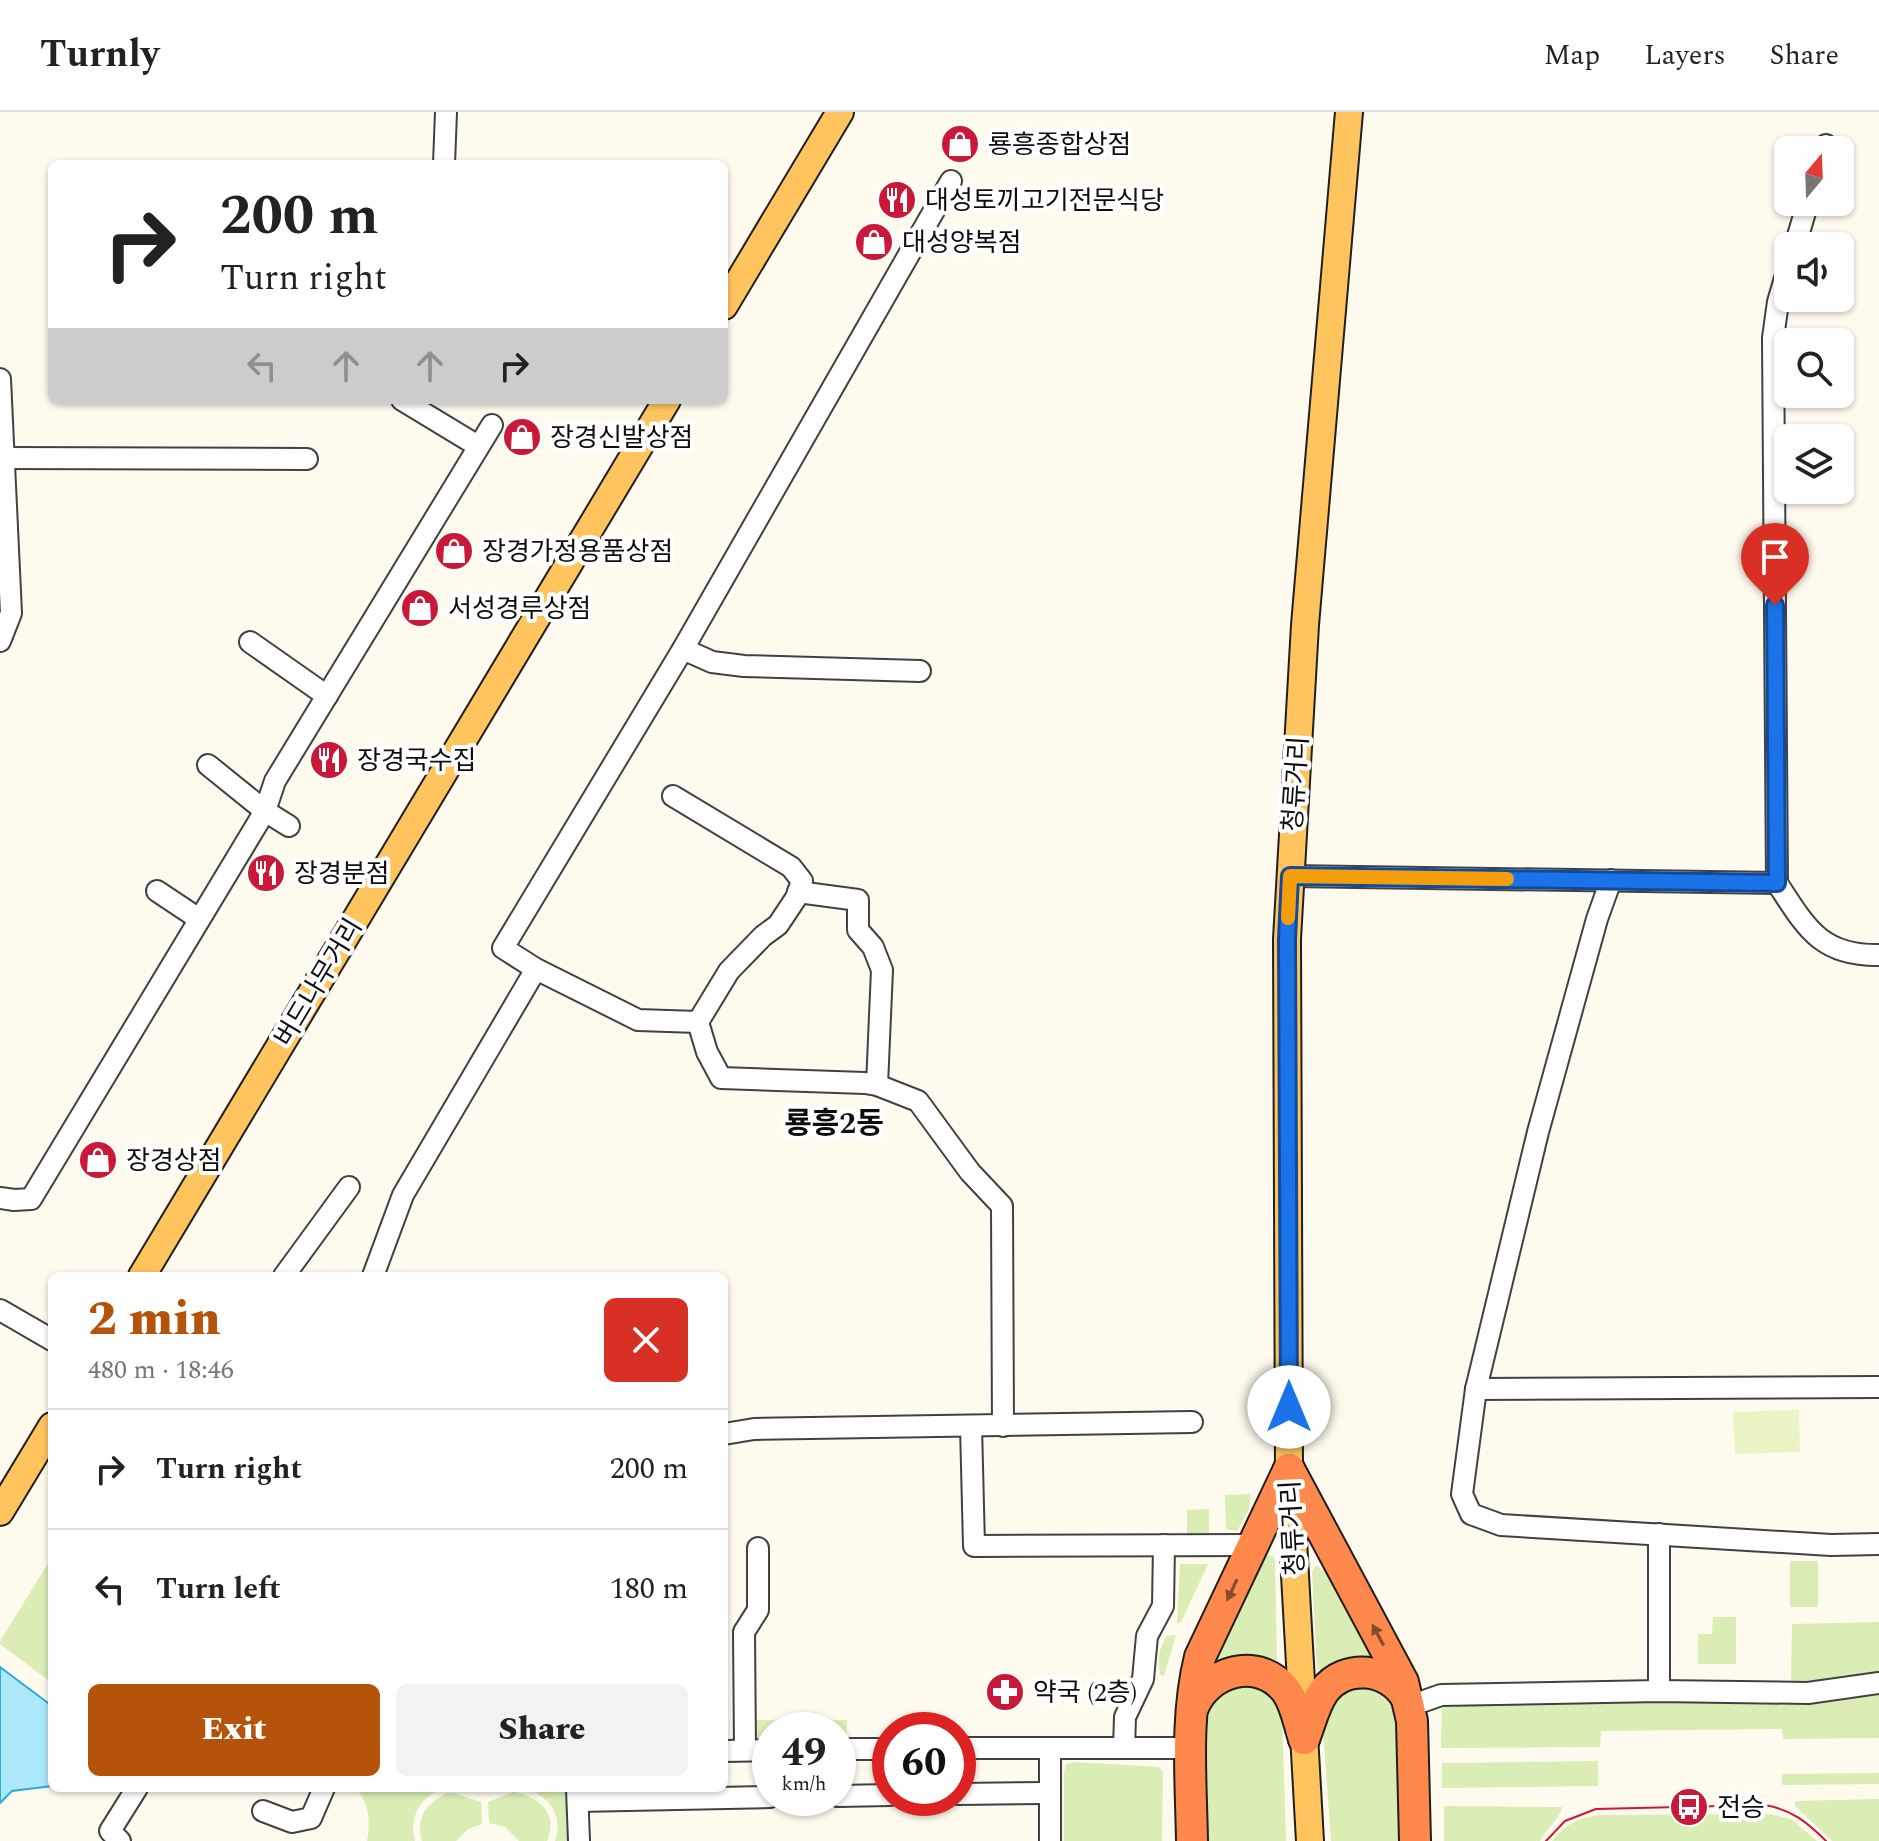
<!DOCTYPE html>
<meta charset="utf-8">
<style>
:root{--surface:#fff;--page:#f2f2f2;--text:#222;--muted:#767676;--line:#e0e0e0;--accent:#b45309}
body{margin:0;font-family:Spectral,"Noto Sans KR",serif;background:var(--page);color:var(--text);height:100vh;display:flex;flex-direction:column;font-size:30px;white-space:nowrap}
*{box-sizing:border-box;margin:0}
p{font-size:26px;color:var(--muted)}
.icon{flex:none;width:44px;height:44px;fill:none;stroke:currentColor;stroke-width:2;stroke-linecap:round;stroke-linejoin:round}
.map{position:relative;flex:1;overflow:hidden}
.drawer{position:absolute;left:48px;top:1160px;width:680px;height:520px;display:flex;flex-direction:column;background:var(--surface);border-radius:12px;box-shadow:0 2px 6px #0004}
.drawer>*{flex:none}
.banner{position:absolute;left:48px;top:48px;width:680px;height:244px;border-radius:12px;box-shadow:0 2px 6px #0004;background:#fff;color:var(--text);overflow:hidden}
.needle{width:52px;rotate:19deg}
.controls{position:absolute;left:1774px;top:24px;display:grid;gap:16px}
.controls a{display:grid;place-items:center;width:80px;height:80px;border-radius:12px;background:var(--surface);box-shadow:0 2px 6px #0004;font-size:40px}
.speed{position:absolute;left:752px;top:1600px;display:flex;gap:16px;font-size:40px;font-weight:700;text-align:center}
.speed>*{display:grid;place-content:center;width:104px;height:104px;border-radius:50%;background:var(--surface);box-shadow:0 2px 6px #0004;line-height:1}
.speed small{font-size:20px;font-weight:400}
.speed .limit{border:12px solid #d22;background:#fff;color:#111}
.pin{position:absolute;display:grid;place-items:center;width:68px;height:68px;color:#fff;margin:-82px -34px;border-radius:50% 50% 50% 0;rotate:-45deg;box-shadow:0 0 8px #0007}
.pin .icon{rotate:45deg}
.me{position:absolute;width:88px;margin:-44px;rotate:0deg;stroke-linejoin:round;filter:drop-shadow(0 0 6px #0008)}
.turn{display:flex;align-items:center;gap:28px;height:168px;padding:0 40px;font-size:36px}
.turn .icon{width:104px;height:104px;stroke-width:2.5}
.turn b{display:block;font-size:56px;line-height:68px}
.lanes{display:flex;align-items:center;height:76px;padding:0 40px;background:#0003;justify-content:center;gap:40px;direction:ltr}
.lanes .off{opacity:.35}
.round{display:grid;place-items:center;flex:none;width:84px;height:84px;border-radius:12px;background:var(--page)}
.overview{display:flex;align-items:center;justify-content:space-between;height:136px;padding:0 40px}
h1{font-size:48px;font-weight:800;line-height:60px;color:var(--accent)}
.primary-button{display:flex;gap:16px;margin-top:auto;padding:16px 40px}
.primary-button a{flex:1;height:92px;border-radius:12px;background:var(--accent);color:#fff;font-size:32px;font-weight:800;line-height:92px;text-align:center}
.primary-button a+a{background:var(--page);color:var(--text)}
ul{padding:0;list-style:none}
li{display:flex;align-items:center;gap:24px;height:120px;padding:0 40px;border-top:2px solid var(--line)}
li div{flex:1}
li b{display:block;font-size:30px}
li em{font-style:normal}
header{display:flex;align-items:center;gap:48px;box-sizing:border-box;height:112px;padding:0 40px;background:var(--surface);border-bottom:2px solid var(--line)}
header strong{font-size:38px}
nav{display:flex;gap:44px;margin-inline-start:auto;font-size:28px}
.map>svg:first-child{display:block}
.green{fill:#d9edb4}
.pitch{fill:#eaf4c7}
.water{fill:#aee8fb;stroke:#2eaad9;stroke-width:2}
.lines{fill:none;stroke-linecap:round;stroke-linejoin:round}
.minor-casing{stroke:#414141;stroke-width:24}
.major-casing{stroke:#1f1f1f;stroke-width:30}
.highway-casing{stroke:#1f1f1f;stroke-width:34}
.minor{stroke:#fff;stroke-width:20}
.major{stroke:#ffc45e;stroke-width:26}
.highway{stroke:#ff884c;stroke-width:30}
.tram{stroke:#ca1938;stroke-width:2}
.oneway{fill:#864b2d}
.route-casing{stroke:#114b97;stroke-width:20}
.route{stroke:#1a73e8;stroke-width:14}
.slow{stroke:#f59e0b;stroke-width:14}
.labels{text-anchor:middle;stroke-width:8;stroke-linejoin:round;paint-order:stroke}
.poi-label{font-size:26px;fill:#0e0e0e;stroke:#fff;text-anchor:start}
.street-label{font-size:26px;fill:#0e0e0e;stroke:#fff}
.quarter-label{font-size:30px;font-weight:bold;fill:#0e0e0e;stroke:#fff}
</style>
<header>
<strong>Turnly</strong>
<nav><a>Map</a><a>Layers</a><a>Share</a></nav>
</header>
<div class="map">
<svg width="1879" height="1729" viewBox="0 0 1879 1729">
<rect width="100%" height="100%" fill="#fffaee"/>
<g class="green">
<polygon points="1251,1382 1249,1397 1237,1419 1226,1417 1225,1383"/>
<polygon points="1209,1397 1209,1422 1187,1422 1187,1398"/>
<polygon points="1268,1443 1273,1444 1275,1448 1277,1551 1273,1554 1218,1552 1213,1549 1263,1448"/>
<polygon points="52,1445 52,1571 0,1532 0,1529"/>
<rect x="1790" y="1449" width="28" height="46"/>
<polygon points="1180,1452 1208,1452 1181,1510 1177,1512"/>
<polygon points="1316,1453 1325,1460 1377,1541 1377,1546 1325,1560 1317,1557 1312,1460"/>
<polygon points="1713,1505 1736,1505 1736,1552 1698,1552 1698,1522 1712,1522"/>
<polygon points="1879,1510 1879,1563 1851,1569 1791,1570 1792,1512"/>
<path d="M1176,1523L1164,1564L1160,1563C1158,1549 1158,1536 1167,1524Z"/>
<path d="M1232,1574C1258,1573 1270,1576 1282,1601L1286,1729H1206L1203,1613L1208,1593Z"/>
<path d="M1360,1575C1380,1577 1392,1585 1400,1604L1402,1729H1331L1322,1605L1340,1581Z"/>
<polygon points="1879,1582 1879,1626 1783,1627 1782,1617 1601,1619 1600,1635 1441,1636 1442,1591 1837,1587"/>
<polygon points="752,1608 847,1608 847,1630 838,1630 838,1618 770,1618 770,1631 752,1626"/>
<polygon points="1598,1649 1598,1674 1442,1676 1442,1651"/>
<polygon points="1075,1650 1159,1655 1163,1660 1162,1729 1064,1729 1064,1660 1066,1652"/>
<polygon points="1879,1661 1879,1672 1782,1673 1782,1662"/>
<path d="M356,1676H443C419,1686 409,1705 415,1729H367C371,1709 369,1692 356,1676Z"/>
<path d="M527,1676H566L567,1729H555C564,1704 550,1686 527,1676Z"/>
<path d="M513,1680C539,1684 559,1702 547,1729H519L505,1715L489,1711L488,1690Z"/>
<path d="M447,1681H454L481,1690L482,1712L468,1717L456,1729H422C415,1706 426,1692 447,1681Z"/>
<polygon points="1879,1687 1879,1729 1832,1729 1795,1694 1795,1689"/>
<path d="M1444,1694L1562,1695C1560,1708 1546,1716 1540,1729H1444Z"/>
<path d="M1770,1702L1791,1707L1817,1729H1552C1564,1712 1580,1706 1600,1703Z"/>
</g>
<polygon class="pitch" points="1799,1298 1800,1340 1735,1342 1733,1300"/>
<polygon class="water" points="0,1555 52,1594 52,1674 12,1679 0,1691"/>
<g class="lines">
<defs>
<g id="minor">
<polyline points="1825,38 1826,33"/>
<polyline points="444,52 446,0"/>
<polyline points="1795,134 1808,90"/>
<polyline points="0,267 11,501 0,529"/>
<polyline points="402,288 478,334"/>
<polyline points="5,346 307,347"/>
<polyline points="250,530 327,584"/>
<polyline points="683,537 712,550 744,554 920,559"/>
<polyline points="208,653 265,699 289,714"/>
<polyline points="673,684 791,755 802,769 796,786 778,813 763,824 729,859 698,910 638,908 536,857 503,836 683,537 951,69"/>
<polyline points="1290,764 1777,771 1773,226 1778,190 1788,156"/>
<polyline points="1611,768 1597,807 1538,1020 1476,1277 1462,1382 1471,1402 1501,1413 1831,1433 1879,1432"/>
<path d="M1777,771C1806,815 1820,844 1879,843"/>
<polyline points="157,779 199,807"/>
<polyline points="798,780 858,788 858,818 873,835 882,858 877,973"/>
<polyline points="698,910 707,940 721,966 865,971 877,973 918,989 970,1060 1002,1094 1003,1314"/>
<polyline points="0,1086 14,1088 31,1087 265,699 275,669 492,313"/>
<polyline points="284,1164 349,1075"/>
<polyline points="373,1164 403,1083 536,857"/>
<polyline points="0,1198 52,1228"/>
<polyline points="1476,1277 1879,1275"/>
<polyline points="971,1314 974,1434 1253,1433"/>
<polyline points="724,1322 754,1317 1192,1310"/>
<polyline points="1659,1579 1659,1422"/>
<polyline points="1410,1594 1441,1583 1659,1579 1808,1581 1879,1571"/>
<polyline points="958,1636 1191,1636"/>
<polyline points="1050,1636 1050,1729"/>
<polyline points="1124,1636 1125,1605 1143,1567 1147,1524 1163,1494 1164,1433"/>
<polyline points="838,1637 890,1637"/>
<polyline points="745,1638 744,1520 758,1498 758,1436"/>
<polyline points="724,1639 770,1638"/>
<polyline points="577,1677 579,1729"/>
<polyline points="958,1682 1050,1681"/>
<polyline points="838,1684 890,1683"/>
<polyline points="578,1689 770,1685"/>
<polyline points="263,1699 292,1710 311,1706 324,1676"/>
<polyline points="120,1729 110,1719 137,1676"/>
</g>
<g id="major">
<polyline points="724,194 840,0"/>
<polyline points="142,1164 667,288"/>
<polyline points="0,1400 52,1314"/>
<polyline points="1310,1729 1289,1357 1287,827 1305,513 1349,0"/>
</g>
<g id="highway">
<polyline points="1289,1357 1403,1570 1412,1609 1415,1729"/>
<path d="M1192,1598C1206,1558 1260,1543 1287,1580C1296,1593 1299,1612 1304,1627"/>
<path d="M1304,1627C1310,1612 1314,1593 1324,1579C1345,1551 1389,1556 1406,1585"/>
<path d="M1192,1729C1191,1668 1185,1605 1200,1545L1289,1357"/>
</g>
</defs>
<use href="#minor" class="minor-casing"/>
<use href="#major" class="major-casing"/>
<use href="#highway" class="highway-casing"/>
<use href="#minor" class="minor"/>
<use href="#major" class="major"/>
<use href="#highway" class="highway"/>
<path class="tram" d="M1546,1729L1565,1709L1596,1697L1764,1693C1791,1697 1807,1710 1826,1729"/>
</g>
<defs><path id="oneway-solid" d="M-6-.8H1V-3.2L6.5 0L1 3.2V.8H-6Z" transform="scale(2)"/></defs>
<g class="oneway">
<use href="#oneway-solid" transform="translate(1232 1478) rotate(115)"/>
<use href="#oneway-solid" transform="translate(1378 1523) rotate(-118)"/>
</g>
<g class="lines">
<defs>
<polyline id="route" points="1289,1295 1287,827 1290,764 1777,771 1775,493"/>
</defs>
<use href="#route" class="route-casing"/>
<use href="#route" class="route"/>
<polyline class="slow" points="1288,806 1290,764 1507,767"/>
</g>
<defs>
<symbol id="shop-disc" viewBox="-11 -11 22 22"><circle r="9.5" fill="#ca1938" stroke="#fff"/><path d="M-5-2.5h2.3a2.7 3.5 0 0 1 5.4 0H5L5.5 6h-11ZM-1.5-2.5h3a1.5 2.3 0 0 0-3 0Z" fill="#fff"/></symbol>
<symbol id="restaurant-disc" viewBox="-11 -11 22 22"><circle r="9.5" fill="#ca1938" stroke="#fff"/><path d="M-5-6h1v4h1v-4h1v4h1v-4h1v5L-1.5 .5V6h-2V.5L-5-1ZM5-6V6H3V1.5H1.5Q1.5-4 5-6Z" fill="#fff"/></symbol>
<symbol id="pharmacy-disc" viewBox="-11 -11 22 22"><circle r="9.5" fill="#ca1938" stroke="#fff"/><path d="M-2-6h4v4h4v4h-4v4h-4v-4h-4v-4h4Z" fill="#fff"/></symbol>
<symbol id="bus-disc" viewBox="-11 -11 22 22"><circle r="9.5" fill="#ca1938" stroke="#fff"/><path d="M-5-6H5V4H4V6H2V4H-2V6H-4V4H-5ZM-3.5-4V0h7V-4ZM-3.5 1.2v1.5H-2V1.2ZM2 1.2v1.5H3.5V1.2Z" fill="#fff"/></symbol>
</defs>
<g fill-rule="evenodd">
<use href="#shop-disc" x="938" y="10" width="44" height="44"/>
<use href="#restaurant-disc" x="875" y="66" width="44" height="44"/>
<use href="#shop-disc" x="852" y="108" width="44" height="44"/>
<use href="#shop-disc" x="500" y="303" width="44" height="44"/>
<use href="#shop-disc" x="432" y="417" width="44" height="44"/>
<use href="#shop-disc" x="398" y="474" width="44" height="44"/>
<use href="#restaurant-disc" x="307" y="626" width="44" height="44"/>
<use href="#restaurant-disc" x="244" y="739" width="44" height="44"/>
<use href="#shop-disc" x="76" y="1026" width="44" height="44"/>
<use href="#pharmacy-disc" x="983" y="1558" width="44" height="44"/>
<use href="#bus-disc" x="1667" y="1673" width="44" height="44"/>
</g>
<g class="labels">
<g class="poi-label">
<text x="988" y="41">룡흥종합상점</text>
<text x="925" y="97">대성토끼고기전문식당</text>
<text x="902" y="139">대성양복점</text>
<text x="550" y="334">장경신발상점</text>
<text x="482" y="448">장경가정용품상점</text>
<text x="448" y="505">서성경루상점</text>
<text x="357" y="657">장경국수집</text>
<text x="294" y="770">장경분점</text>
<text x="126" y="1057">장경상점</text>
<text x="1033" y="1589">약국 (2층)</text>
<text x="1717" y="1704">전승</text>
</g>
<g class="street-label">
<text transform="translate(1295 672) rotate(-86)" y="9">청류거리</text>
<text transform="translate(318 870) rotate(-59)" y="9">버드나무거리</text>
<text transform="translate(1292 1416) rotate(-93)" y="9">청류거리</text>
</g>
<g class="quarter-label">
<text x="834" y="1021">룡흥2동</text>
</g>
</g>
</svg>
<div class="controls">
<a><svg class="needle" viewBox="-14 -14 28 28"><path d="M0-13l5 13h-10z" fill="#e53935"/><path d="M0 13l5-13h-10z" fill="#767676"/></svg></a>
<a><svg class="icon" aria-label="sound" viewBox="0 0 24 24"><path d="M4 9h4l5-4v14l-5-4H4zM17 9q2 3 0 6"/></svg></a>
<a><svg class="icon" aria-label="search" viewBox="0 0 24 24"><circle cx="10" cy="10" r="6"/><path d="M15 15l6 6"/></svg></a>
<a><svg class="icon" aria-label="layers" viewBox="0 0 24 24"><path d="M12 4l9 5-9 5-9-5zM3 14l9 5 9-5"/></svg></a>
</div>
<div class="speed"><div>49<small>km/h</small></div><div class="limit">60</div></div>
<div class="pin" style="left:1775px;top:493px;background:#d93025"><svg class="icon" aria-label="arrive" viewBox="0 0 24 24"><path d="M6 21V4h12l-3 4 3 4H6"/></svg></div>
<svg class="me" style="left:1289px;top:1295px" viewBox="-20 -20 40 40"><circle r="19" fill="#fff"/><path d="M0-13L10 11 0 6-10 11z" fill="#1a73e8"/></svg>
<div class="banner">
<div class="turn"><svg class="icon" aria-label="right" viewBox="0 0 24 24"><path d="M7 20v-9h11M14 6l5 5-5 5"/></svg><div><b>200 m</b>Turn right</div></div>
<div class="lanes"><svg class="icon off" aria-label="left" viewBox="0 0 24 24"><path d="M17 20v-9H6M10 6l-5 5 5 5"/></svg><svg class="icon off" aria-label="ahead" viewBox="0 0 24 24"><path d="M12 20V5M6 11l6-6 6 6"/></svg><svg class="icon off" aria-label="ahead" viewBox="0 0 24 24"><path d="M12 20V5M6 11l6-6 6 6"/></svg><svg class="icon" aria-label="right" viewBox="0 0 24 24"><path d="M7 20v-9h11M14 6l5 5-5 5"/></svg></div>
</div>
<section class="drawer">
<div class="overview"><div><h1>2 min</h1><p>480 m · 18:46</p></div><a class="round" style="background:#d93025;color:#fff"><svg class="icon" aria-label="close" viewBox="0 0 24 24"><path d="M6 6l12 12M18 6L6 18"/></svg></a></div>
<ul>
<li><svg class="icon" aria-label="right" viewBox="0 0 24 24"><path d="M7 20v-9h11M14 6l5 5-5 5"/></svg><div><b>Turn right</b></div><em>200 m</em></li>
<li><svg class="icon" aria-label="left" viewBox="0 0 24 24"><path d="M17 20v-9H6M10 6l-5 5 5 5"/></svg><div><b>Turn left</b></div><em>180 m</em></li>
</ul>
<div class="primary-button"><a>Exit</a><a>Share</a></div>
</section>
</div>
